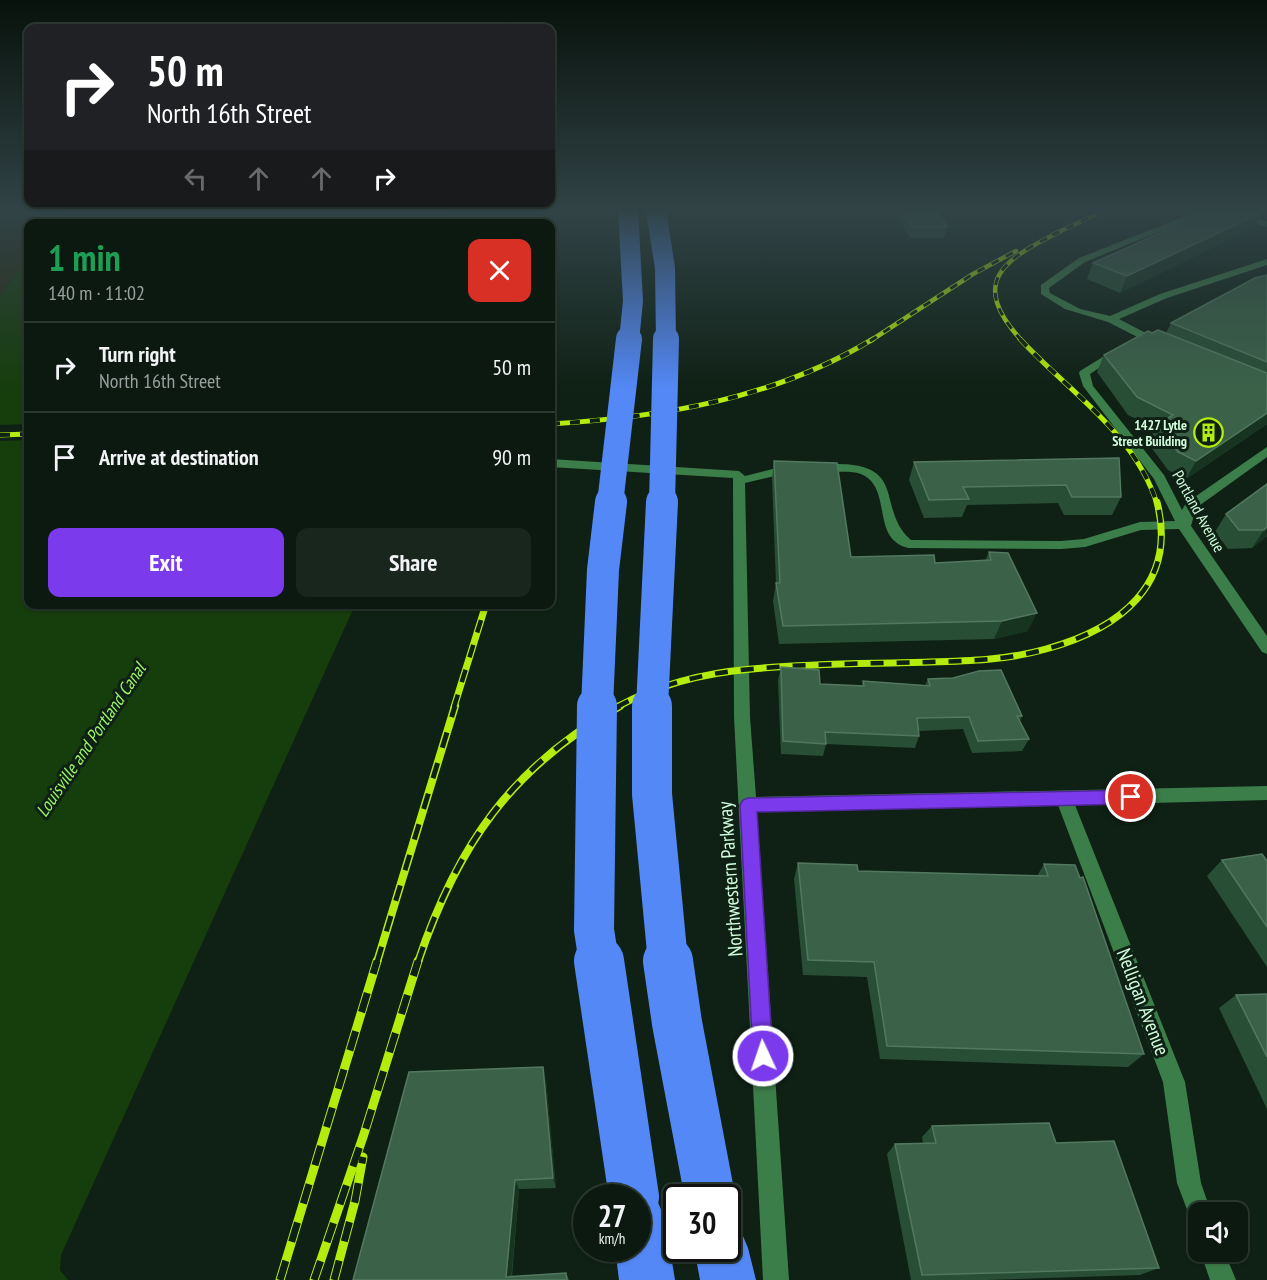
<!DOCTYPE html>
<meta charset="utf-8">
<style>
:root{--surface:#0b1910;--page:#19261e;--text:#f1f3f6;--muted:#9aa09f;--line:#2b3830;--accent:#7c3aed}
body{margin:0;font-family:"PT Sans Narrow",sans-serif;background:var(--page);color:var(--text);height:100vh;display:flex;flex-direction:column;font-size:22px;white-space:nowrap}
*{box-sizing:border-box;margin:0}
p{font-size:20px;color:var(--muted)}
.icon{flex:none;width:33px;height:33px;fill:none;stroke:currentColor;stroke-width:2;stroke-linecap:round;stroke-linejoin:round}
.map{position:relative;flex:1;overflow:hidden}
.drawer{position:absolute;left:24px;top:219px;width:531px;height:390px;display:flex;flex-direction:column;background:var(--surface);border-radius:12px;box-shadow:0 2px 4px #0004,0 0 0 2px var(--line)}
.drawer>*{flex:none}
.banner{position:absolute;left:24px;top:24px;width:531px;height:183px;border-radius:12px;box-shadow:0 2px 4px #0004,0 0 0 2px var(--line);background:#202124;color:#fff;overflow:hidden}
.fabs{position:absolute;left:1188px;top:1202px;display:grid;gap:12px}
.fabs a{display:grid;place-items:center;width:60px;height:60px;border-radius:12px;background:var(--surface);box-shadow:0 2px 4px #0004,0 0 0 2px var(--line);font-size:30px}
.speed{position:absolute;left:573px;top:1184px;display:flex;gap:12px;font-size:30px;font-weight:700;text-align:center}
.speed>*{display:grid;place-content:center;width:78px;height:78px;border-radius:50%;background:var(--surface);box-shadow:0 2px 4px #0004,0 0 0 2px var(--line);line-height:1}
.speed small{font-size:15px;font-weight:400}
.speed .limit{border:3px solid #111;border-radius:9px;background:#fff;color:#111}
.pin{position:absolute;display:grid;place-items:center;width:51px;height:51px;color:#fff;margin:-26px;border:3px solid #fff;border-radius:50%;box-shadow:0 2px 6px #0007}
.me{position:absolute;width:66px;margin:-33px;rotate:357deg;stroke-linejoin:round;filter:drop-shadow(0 0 4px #0008)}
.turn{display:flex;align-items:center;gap:21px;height:126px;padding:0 24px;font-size:27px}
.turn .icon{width:78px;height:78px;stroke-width:2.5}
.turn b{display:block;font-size:42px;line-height:51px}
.lanes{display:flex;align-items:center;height:57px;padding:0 24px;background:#0003;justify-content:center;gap:30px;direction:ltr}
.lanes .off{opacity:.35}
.round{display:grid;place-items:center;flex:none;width:63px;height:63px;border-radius:12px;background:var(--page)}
.head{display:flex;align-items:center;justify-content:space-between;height:102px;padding:0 24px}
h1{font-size:36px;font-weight:700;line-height:45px;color:#1e9e55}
.button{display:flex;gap:12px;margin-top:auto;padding:12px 24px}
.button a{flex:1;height:69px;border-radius:12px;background:var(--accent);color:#fff;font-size:24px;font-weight:700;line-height:69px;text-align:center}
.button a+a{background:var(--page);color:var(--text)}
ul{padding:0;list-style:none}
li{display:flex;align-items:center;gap:18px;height:90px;padding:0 24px;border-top:2px solid var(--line)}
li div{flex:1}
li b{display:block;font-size:22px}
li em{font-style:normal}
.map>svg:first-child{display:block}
.green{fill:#282b12}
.water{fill:#163d0c}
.pier{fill:#0f2115}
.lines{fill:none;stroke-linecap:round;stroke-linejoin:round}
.minor{fill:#3c7e49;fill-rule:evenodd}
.highway{fill:#5388f6;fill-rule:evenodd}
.rail-far4-casing{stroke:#b4ed0d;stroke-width:4.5}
.rail-far3-casing{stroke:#b4ed0d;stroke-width:5}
.rail-far2-casing{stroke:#b4ed0d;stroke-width:7}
.rail-far1-casing{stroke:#b4ed0d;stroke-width:8}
.rail-casing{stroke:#b4ed0d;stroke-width:9}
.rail-far4{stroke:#0f2115;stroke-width:3;stroke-dasharray:8;stroke-linecap:butt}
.rail-far3{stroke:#0f2115;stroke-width:4;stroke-dasharray:10;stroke-linecap:butt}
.rail-far2{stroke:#0f2115;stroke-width:4.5;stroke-dasharray:13;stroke-linecap:butt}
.rail-far1{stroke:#0f2115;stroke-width:5;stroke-dasharray:16;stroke-linecap:butt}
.rail{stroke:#0f2115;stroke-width:7;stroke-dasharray:20;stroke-linecap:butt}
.highway-bridge-far4{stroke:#5388f6;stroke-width:20}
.highway-bridge-far3{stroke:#5388f6;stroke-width:26}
.highway-bridge-far2{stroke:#5388f6;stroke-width:32}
.highway-bridge-far1{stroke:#5388f6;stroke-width:40}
.highway-bridge{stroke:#5388f6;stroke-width:50}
.wall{fill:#294e36}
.shaded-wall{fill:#173421}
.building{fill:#3b6148;stroke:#52795f;stroke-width:1.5}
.route{fill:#7c3aed;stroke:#51269a;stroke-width:1.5}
.labels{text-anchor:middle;stroke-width:6;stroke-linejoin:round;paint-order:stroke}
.far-poi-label{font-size:14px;font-weight:bold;fill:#d1fddd;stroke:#0f2115;text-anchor:end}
.street-label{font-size:16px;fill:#d1fddd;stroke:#0f2115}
.water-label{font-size:18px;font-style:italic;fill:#9df765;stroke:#0f2115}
.near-street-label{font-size:20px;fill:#d1fddd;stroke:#0f2115}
</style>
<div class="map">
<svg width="1267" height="1280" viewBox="0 0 1267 1280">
<rect width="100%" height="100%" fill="#0f2115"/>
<polygon class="green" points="0,210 66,210 56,223 28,224 28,259 0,295"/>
<g class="water">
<polygon points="66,210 459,210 449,213 448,224 56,224"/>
<polygon points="28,259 28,604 355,605 61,1255 60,1270 68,1280 0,1280 0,295"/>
</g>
<polygon class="pier" points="28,424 28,440 0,441 0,425"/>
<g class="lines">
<g class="minor">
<polygon points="1201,210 1212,210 1085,262 1049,288 1050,293 1080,309 1110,316 1160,294 1267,259 1267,265 1264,266 1167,298 1119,319 1161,341 1161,345 1153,345 1108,322 1065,309 1041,294 1041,285 1079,258"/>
<polygon points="1218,210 1230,210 1267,221 1267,227"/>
<path d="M1119,347L1124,350L1123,352L1090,374L1093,386L1164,475L1182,510L1186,503L1267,447V457L1196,508L1191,526L1267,636V654L1262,652L1179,529L1141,530L1085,547L1061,549L908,548C877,540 887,506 874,485C859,461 827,480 813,467C819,461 831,464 839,464C908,465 876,510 911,540L1061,541L1084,539L1140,522L1175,521L1154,479L1083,386L1079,373L1080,371Z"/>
<polygon points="550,459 739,471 745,476 792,464 798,468 796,471 745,483 750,717 756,797 1267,786 1267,800 1075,805 1185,1082 1201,1183 1211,1212 1198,1212 1198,1224 1191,1220 1177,1183 1163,1082 1058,805 757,812 789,1280 763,1280 734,717 733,478 550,467"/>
<polygon points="1200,1251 1224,1251 1236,1280 1210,1280"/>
</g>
<g class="highway">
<polygon points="638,1192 657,1200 665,1219 675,1280 619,1280 615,1248 638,1248 638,1197 627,1197"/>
<polygon points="728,1224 740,1229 748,1248 756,1280 700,1280 694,1248 728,1248"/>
</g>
<defs>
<g id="rail-far4">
<polyline points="1052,235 1106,210"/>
<polyline points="870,341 973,274 1016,251"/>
<path d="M1022,341C968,282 1003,260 1059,232"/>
</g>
<g id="rail-far3">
<path d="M1020,339C1069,392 1135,433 1157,504"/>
<path d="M550,424C663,417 774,399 873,339"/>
<polyline points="0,435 28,434"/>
</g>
<g id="rail-far2">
<polyline points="454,707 486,604"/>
<path d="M617,707C659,684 704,673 752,669C810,663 870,664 929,662C968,661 1008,660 1046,649C1119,629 1178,585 1157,502"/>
</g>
<g id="rail-far1">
<polyline points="377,962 455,706"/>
<path d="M418,962C457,846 511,767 620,706"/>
</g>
<g id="rail">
<polyline points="280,1280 377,961"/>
<polyline points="314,1280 364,1134 418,961"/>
<polyline points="334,1280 355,1201 363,1157"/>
</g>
</defs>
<use href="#rail-far4" class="rail-far4-casing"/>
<use href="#rail-far3" class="rail-far3-casing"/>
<use href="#rail-far2" class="rail-far2-casing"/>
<use href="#rail-far1" class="rail-far1-casing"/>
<use href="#rail" class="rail-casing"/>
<use href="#rail-far4" class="rail-far4"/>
<use href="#rail-far3" class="rail-far3"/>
<use href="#rail-far2" class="rail-far2"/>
<use href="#rail-far1" class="rail-far1"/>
<use href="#rail" class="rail"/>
<g class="highway-bridge-far4">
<polyline points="628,210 633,301 629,341"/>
<polyline points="656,210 665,268 666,341"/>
</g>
<g class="highway-bridge-far3">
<polyline points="610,504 629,339"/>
<polyline points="662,504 666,339"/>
</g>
<g class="highway-bridge-far2">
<polyline points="597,707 603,570 611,502"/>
<polyline points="652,707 662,502"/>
</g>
<g class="highway-bridge-far1">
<polyline points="597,706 594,930 599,962"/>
<polyline points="652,706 652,794 668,962"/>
</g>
<g class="highway-bridge">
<polyline points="599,961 634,1197"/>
<polyline points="668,961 677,1023 710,1197"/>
</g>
</g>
<g class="wall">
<polygon points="894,210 936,210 947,227 944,238 910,238"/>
<polygon points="1261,213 1253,228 1120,293 1087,279 1093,263"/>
<polygon points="1267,275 1267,424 1186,479 1168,470 1148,443 1155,428 1128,415 1097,372 1104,355 1152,333 1166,333 1171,323"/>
<polygon points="1119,458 1121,497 1112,515 1064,515 1058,503 967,505 962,517 924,518 909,480 914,462"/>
<polygon points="774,461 851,557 935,563 985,561 989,552 1028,631 994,639 779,644 773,601 776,583 772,479"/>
<polygon points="1267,484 1267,536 1252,548 1228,549 1215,532 1226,514"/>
<polygon points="781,667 820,684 862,686 863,681 925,685 928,679 1022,716 1020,721 1029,739 1022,751 972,753 963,729 919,731 919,736 915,748 826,744 823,756 781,754 778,680"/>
<polygon points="1222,860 1267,861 1267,967 1207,876"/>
<polygon points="798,863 858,871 1037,876 1044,864 1144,1054 1128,1067 880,1059 867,977 803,975 794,879"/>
<polygon points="1267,994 1267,1109 1219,1008 1236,995"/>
<polygon points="546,1080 556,1188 519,1189 512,1277 566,1273 569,1280 353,1280"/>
<polygon points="932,1126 1056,1143 1159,1268 1140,1275 986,1280 911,1280 887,1154 895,1144 923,1143 922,1137"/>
</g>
<g class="shaded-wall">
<polygon points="1261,213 1253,228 1120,293 1127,276"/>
<polygon points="1267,413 1267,424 1186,479 1196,461"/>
<polygon points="1267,527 1267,536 1252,548 1264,530"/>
<polygon points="1037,613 1028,631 994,639 1002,621"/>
<polygon points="543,1067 546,1080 556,1188 553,1178"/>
<polygon points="515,1180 519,1189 511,1280 506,1277"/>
</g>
<g class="building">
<polygon points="902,210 936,210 947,227 912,227"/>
<polygon points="1210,210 1251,210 1261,213 1127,276 1093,263"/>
<polygon points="1267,275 1267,362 1171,323 1255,278"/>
<polygon points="1158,330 1267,373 1267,413 1196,461 1178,452 1157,425 1173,415 1137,397 1104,355 1148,331 1152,333"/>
<polygon points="1119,458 1121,497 1072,497 1066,485 963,487 969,499 929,500 914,462"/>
<polygon points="774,461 837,463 851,557 934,555 935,563 991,560 989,552 1008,553 1037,613 1002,621 783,626 776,583 780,583"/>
<polygon points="1267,484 1267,527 1264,530 1239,530 1226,514"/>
<polygon points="781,667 819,670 820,684 864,686 863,681 930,686 928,679 953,678 979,671 1001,670 1022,716 1017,716 1029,739 978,741 969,717 917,718 919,736 825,732 826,744 783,741"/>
<polygon points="1262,854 1267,861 1267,927 1222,860"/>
<polygon points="798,863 857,865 858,871 1048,876 1044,864 1075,865 1080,878 1083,877 1144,1054 887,1046 874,962 808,960"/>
<polygon points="1267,994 1267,1057 1236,995"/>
<polygon points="543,1067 553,1178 515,1180 506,1277 566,1273 567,1280 353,1280 409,1072"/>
<polygon points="1049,1123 1056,1143 1114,1141 1159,1268 922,1275 895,1144 936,1143 932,1126"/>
</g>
<linearGradient id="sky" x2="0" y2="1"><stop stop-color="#08120c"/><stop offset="0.54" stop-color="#314346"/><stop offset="1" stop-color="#314346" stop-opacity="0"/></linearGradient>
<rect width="1267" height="389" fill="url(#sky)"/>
<polygon class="route" points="1131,790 1137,792 1139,797 1137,802 1131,804 757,812 773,1056 770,1063 763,1066 756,1063 753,1056 740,805 743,800 748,798"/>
<defs>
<symbol id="building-ring" viewBox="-11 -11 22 22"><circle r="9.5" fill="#0f2115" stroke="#b4ed0d" stroke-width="1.5"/><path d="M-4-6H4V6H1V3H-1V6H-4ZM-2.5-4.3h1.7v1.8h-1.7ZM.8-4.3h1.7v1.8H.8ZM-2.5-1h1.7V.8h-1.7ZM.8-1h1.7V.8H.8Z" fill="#b4ed0d"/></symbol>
</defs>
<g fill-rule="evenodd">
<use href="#building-ring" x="1192" y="416" width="33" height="33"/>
</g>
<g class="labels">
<g class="far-poi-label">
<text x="1187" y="430">1427 Lytle<tspan x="1187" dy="16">Street Building</tspan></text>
</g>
<g class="street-label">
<text transform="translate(1199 511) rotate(61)" y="6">Portland Avenue</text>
</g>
<g class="water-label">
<text transform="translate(91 740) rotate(-56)" y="6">Louisville and Portland Canal</text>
</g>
<g class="near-street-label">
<text transform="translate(730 879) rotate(-94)" y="7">Northwestern Parkway</text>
<text transform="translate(1143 1002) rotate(69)" y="7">Nelligan Avenue</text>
</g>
</g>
</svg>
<div class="fabs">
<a><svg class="icon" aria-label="sound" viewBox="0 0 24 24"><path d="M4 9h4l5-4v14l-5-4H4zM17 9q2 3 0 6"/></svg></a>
</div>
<div class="speed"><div>27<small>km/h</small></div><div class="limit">30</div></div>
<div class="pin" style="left:1131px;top:797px;background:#d93025"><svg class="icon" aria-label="arrive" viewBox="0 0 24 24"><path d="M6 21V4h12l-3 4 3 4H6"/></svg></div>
<svg class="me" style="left:763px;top:1056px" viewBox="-20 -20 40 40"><circle r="17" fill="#7c3aed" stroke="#fff" stroke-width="3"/><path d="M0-11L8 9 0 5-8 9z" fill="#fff"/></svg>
<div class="banner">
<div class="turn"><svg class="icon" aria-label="right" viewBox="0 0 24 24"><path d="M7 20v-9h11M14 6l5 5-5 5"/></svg><div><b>50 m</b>North 16th Street</div></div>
<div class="lanes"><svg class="icon off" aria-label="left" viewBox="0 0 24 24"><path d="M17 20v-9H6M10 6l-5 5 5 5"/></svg><svg class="icon off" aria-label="ahead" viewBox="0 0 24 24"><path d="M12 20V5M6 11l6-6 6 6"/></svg><svg class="icon off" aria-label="ahead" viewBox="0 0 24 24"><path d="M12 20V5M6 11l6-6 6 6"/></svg><svg class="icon" aria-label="right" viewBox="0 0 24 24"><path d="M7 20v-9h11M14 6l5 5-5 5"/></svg></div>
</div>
<section class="drawer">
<div class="head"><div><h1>1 min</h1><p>140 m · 11:02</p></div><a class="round" style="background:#d93025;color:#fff"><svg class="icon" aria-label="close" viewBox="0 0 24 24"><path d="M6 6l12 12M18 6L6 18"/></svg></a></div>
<ul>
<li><svg class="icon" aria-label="right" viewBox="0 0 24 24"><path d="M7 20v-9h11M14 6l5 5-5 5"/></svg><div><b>Turn right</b><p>North 16th Street</p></div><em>50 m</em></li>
<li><svg class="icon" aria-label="arrive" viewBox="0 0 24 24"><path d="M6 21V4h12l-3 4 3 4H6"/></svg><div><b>Arrive at destination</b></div><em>90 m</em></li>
</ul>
<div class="button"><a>Exit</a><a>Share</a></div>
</section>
</div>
